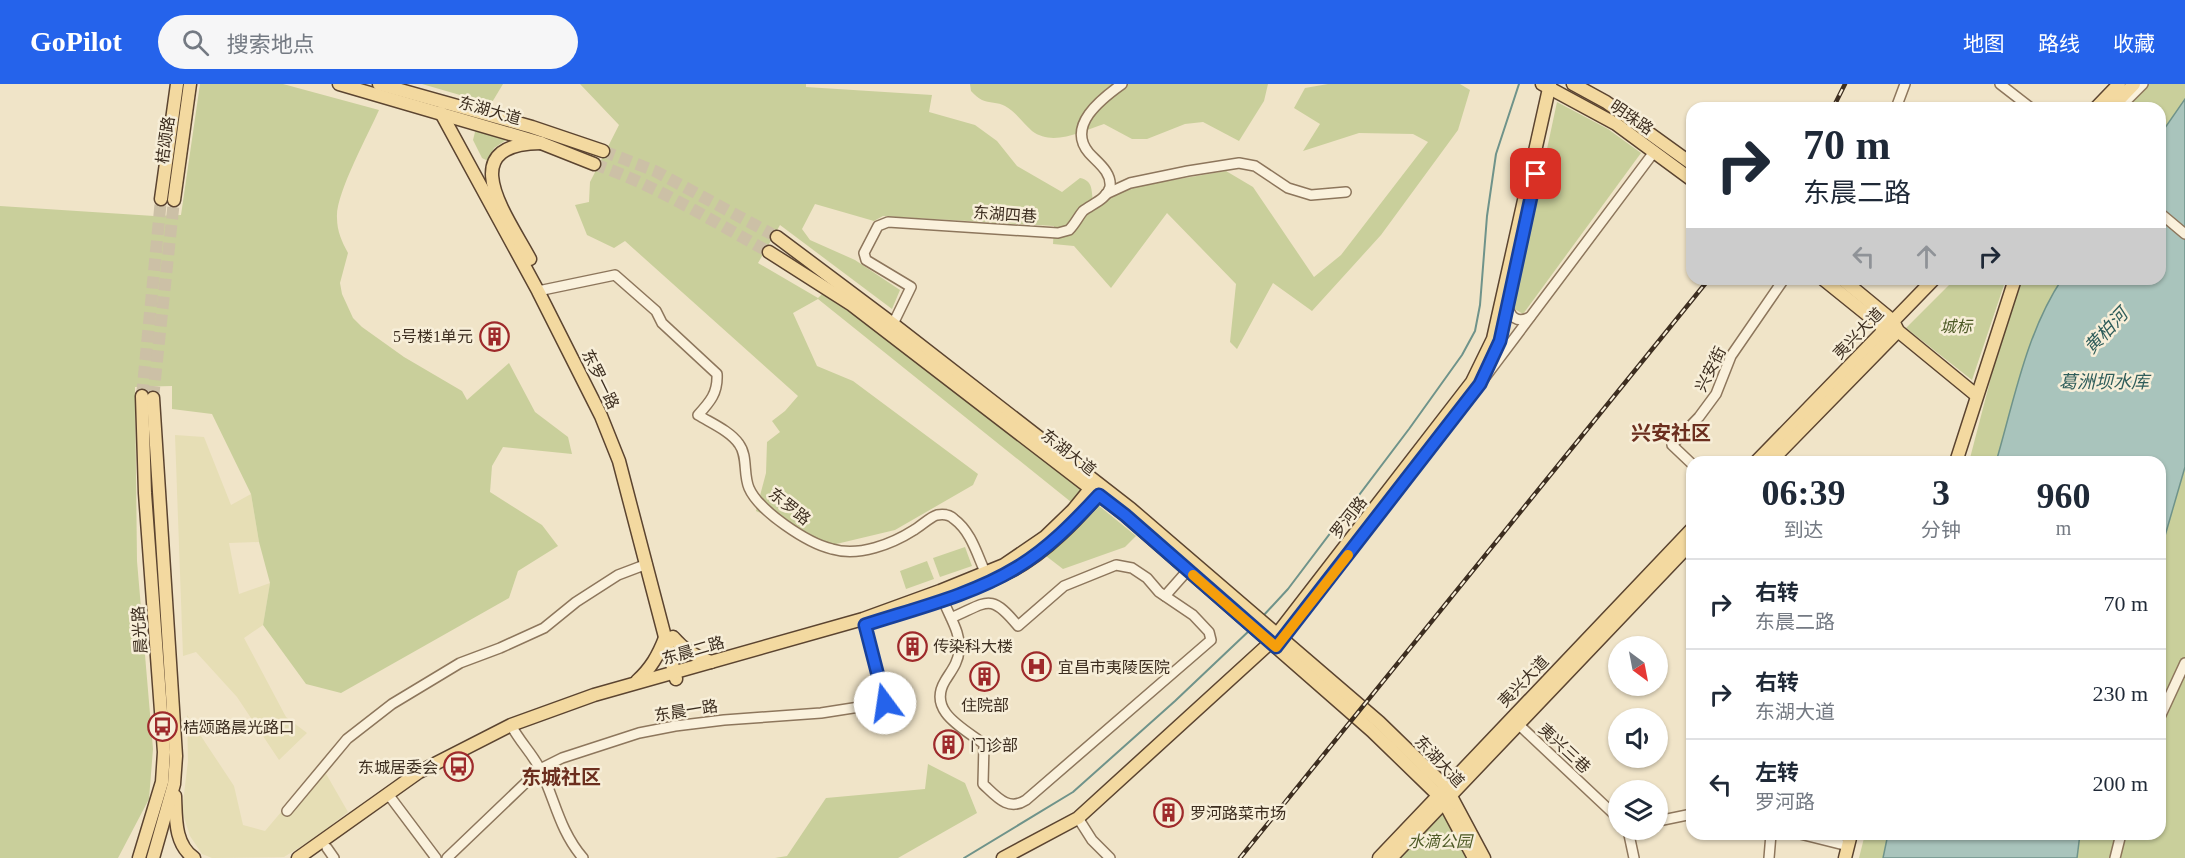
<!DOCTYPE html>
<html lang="zh">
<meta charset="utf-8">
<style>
:root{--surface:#fff;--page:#f6f6f7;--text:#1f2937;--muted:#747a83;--line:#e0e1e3;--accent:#2563eb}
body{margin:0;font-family:"Times New Roman","Noto Sans SC",serif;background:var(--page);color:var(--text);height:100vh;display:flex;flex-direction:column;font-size:22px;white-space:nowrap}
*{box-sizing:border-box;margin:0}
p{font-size:20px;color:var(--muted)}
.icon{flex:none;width:33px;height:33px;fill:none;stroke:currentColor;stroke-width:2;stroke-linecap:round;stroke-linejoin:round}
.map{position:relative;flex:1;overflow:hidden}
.drawer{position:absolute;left:1686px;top:372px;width:480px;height:384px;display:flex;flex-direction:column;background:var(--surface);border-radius:18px;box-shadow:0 2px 4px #0004}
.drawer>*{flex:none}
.hud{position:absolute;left:1686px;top:18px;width:480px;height:183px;border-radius:18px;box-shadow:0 2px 4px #0004;background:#fff;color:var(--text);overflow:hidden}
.needle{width:39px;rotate:148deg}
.buttons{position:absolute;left:1608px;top:552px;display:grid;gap:12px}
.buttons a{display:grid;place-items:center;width:60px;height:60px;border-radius:50%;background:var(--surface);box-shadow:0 2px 4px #0004;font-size:30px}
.pin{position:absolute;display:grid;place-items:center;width:51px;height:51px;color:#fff;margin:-26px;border-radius:12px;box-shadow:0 3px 9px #0006}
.me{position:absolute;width:66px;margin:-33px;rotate:346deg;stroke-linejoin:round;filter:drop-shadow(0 0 4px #0008)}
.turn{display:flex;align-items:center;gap:21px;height:126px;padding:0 18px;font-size:27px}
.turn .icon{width:78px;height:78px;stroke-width:2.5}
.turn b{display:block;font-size:42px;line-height:51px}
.lanes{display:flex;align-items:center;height:57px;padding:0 18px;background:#0003;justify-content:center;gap:30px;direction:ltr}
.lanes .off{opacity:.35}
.eta{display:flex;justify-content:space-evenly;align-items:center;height:102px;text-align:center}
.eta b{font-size:36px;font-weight:800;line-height:42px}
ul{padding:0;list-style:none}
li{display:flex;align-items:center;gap:18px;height:90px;padding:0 18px;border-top:2px solid var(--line)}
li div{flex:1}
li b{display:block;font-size:22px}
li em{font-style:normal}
header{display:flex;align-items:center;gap:36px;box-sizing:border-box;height:84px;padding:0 30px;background:var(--accent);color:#fff}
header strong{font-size:28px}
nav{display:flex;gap:33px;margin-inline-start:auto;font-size:21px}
.search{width:420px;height:54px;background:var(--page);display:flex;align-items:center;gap:15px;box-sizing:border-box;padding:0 21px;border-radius:33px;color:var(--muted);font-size:22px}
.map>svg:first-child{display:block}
.farmland{fill:#e6deb5}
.green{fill:#c9cf9b}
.water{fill:#a9c4bc;stroke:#6f938a;stroke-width:1.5}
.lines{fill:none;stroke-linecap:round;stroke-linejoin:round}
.stream{stroke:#6f938a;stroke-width:2}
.major-tunnel{stroke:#ccc0a6;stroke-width:12;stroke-dasharray:12 6;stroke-linecap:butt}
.minor-casing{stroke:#8d765c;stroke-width:12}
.major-casing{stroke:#5b4430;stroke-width:15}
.minor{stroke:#faf1dc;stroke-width:9}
.major{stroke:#f3d9a0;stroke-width:12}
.rail-casing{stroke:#3d2e20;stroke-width:4.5}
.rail{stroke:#f7eed8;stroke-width:2;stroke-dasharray:7;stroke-linecap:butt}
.route-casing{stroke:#184099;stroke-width:15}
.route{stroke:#2563eb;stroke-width:10}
.slow{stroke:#f59e0b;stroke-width:10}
.labels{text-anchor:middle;stroke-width:5;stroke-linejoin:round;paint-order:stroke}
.street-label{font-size:16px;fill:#3d2e20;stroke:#f7eed8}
.park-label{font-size:16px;font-style:italic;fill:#4d5a26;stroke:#f7eed8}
.poi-label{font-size:16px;fill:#3d2e20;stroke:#f7eed8;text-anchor:start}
.water-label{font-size:18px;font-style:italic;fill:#2f5d5a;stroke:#f7eed8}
.quarter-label{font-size:20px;font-weight:bold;fill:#6b2e1e;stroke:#f7eed8}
</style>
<header>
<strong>GoPilot</strong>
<div class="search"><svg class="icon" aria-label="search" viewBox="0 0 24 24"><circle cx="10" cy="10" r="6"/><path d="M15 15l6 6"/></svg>搜索地点</div>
<nav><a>地图</a><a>路线</a><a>收藏</a></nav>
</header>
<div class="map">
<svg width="2185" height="774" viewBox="0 0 2185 774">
<rect width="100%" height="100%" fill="#f0e4c8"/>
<g class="farmland">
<polygon points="175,351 204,353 231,421 251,410 259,458 229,459 239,510 270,499 263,541 244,554 286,633 307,649 279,676 237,613 196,568 183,572"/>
<polygon points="187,631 234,702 243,741 265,747 321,681 348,728 316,753 284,773 212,774 202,770 190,752 182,727 188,677"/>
</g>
<g class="green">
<path d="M200,0H283L379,26C369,49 335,111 337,134C337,147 342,158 348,169L340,199L342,210L353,234L362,243L404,273L462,307L467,316L509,279L535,328L568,353L572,370L503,363L492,382L490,408L542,441L558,462L518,487L509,514L341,609L306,600L263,541L270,499L259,458L251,410L212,330L172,325V302L135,303L137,477L153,665L149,715L118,774H0V122L154,132L181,131Z"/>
<polygon points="422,0 503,0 491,20"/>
<path d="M580,0H806V3L932,11L929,28L975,41L997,57L1017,82L1062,108L1080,94C1093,97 1091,105 1093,116L1109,113L1132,103L1226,87L1253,103L1314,193L1341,171L1428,58L1413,50L1359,49L1303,67L1320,40L1294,24L1305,4L1328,0H1460L1470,6L1458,46L1381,151L1312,227L1273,199L1237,265L1230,258L1236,200L1167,129L1111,204L1074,162L1053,160L1054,142L883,132L874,137L815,120L802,145L810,156L855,176L900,206L892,225L780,141L758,179L818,214L822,210L866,239L1081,406L1071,418L818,215L793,229L817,282L853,297L978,390L973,401L895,446L832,461L756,427L766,389L767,358L780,348L772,337L785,327L798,312L625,157L614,164L587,151L575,121L589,118L590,98L619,41Z"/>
<path d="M970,0H1268L1264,17L1239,57L1203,38L1185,40L1147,55H1132L1104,40C1082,47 1053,63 1032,47C1023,39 1016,28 1005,22C998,18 989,19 982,16C978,14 974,10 971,7Z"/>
<polygon points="2144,0 2185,0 2185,15 2160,51 2160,24 2121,24"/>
<polygon points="1557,18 1608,45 1641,69 1523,230 1513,224"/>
<polygon points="478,45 507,52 506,56 494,64 488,77 482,74 473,56 475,48"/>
<polygon points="1955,195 2006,195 1972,296 1906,244"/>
<path d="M2020,195H2062C2026,249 2014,317 1996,378H1969L1995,278Z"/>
<polygon points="2185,383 2185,774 2077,774 2080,750 2160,750 2160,469"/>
<polygon points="1098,421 1136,452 1125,463 1063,485 1046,472"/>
<polygon points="965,463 972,482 940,493 933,474"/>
<polygon points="927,477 934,495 906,505 900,487"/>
<polygon points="928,680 965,699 977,729 898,774 775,774 787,772 826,714 925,705"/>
<polygon points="1444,726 1468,774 1401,774 1399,773"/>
<polygon points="1865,750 1888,750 1883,774 1859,774"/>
</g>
<g class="water">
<path d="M2185,15V383L2160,469V378H1996C2014,317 2026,249 2062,195H2160V51Z"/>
<polygon points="1888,750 2080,750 2077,774 1883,774"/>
</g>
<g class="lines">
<g class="stream">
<polyline points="1263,532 1288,505 1409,345 1462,271 1475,247 1480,221 1487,132 1496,70 1519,0"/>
<polyline points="964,774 1073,708 1175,617 1251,545"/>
</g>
<g class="major-tunnel">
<polyline points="603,67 655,87 777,153"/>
<path d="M594,80C656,101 712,137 769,168"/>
<polyline points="142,312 161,115"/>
<polyline points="153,314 174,116"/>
</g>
<defs>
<g id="minor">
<polyline points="2000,0 2031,24"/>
<polyline points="1896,24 1905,0"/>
<polyline points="2119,24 2143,0"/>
<polyline points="1106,110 1130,99 1188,87 1239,79 1255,82 1288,104 1311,111 1346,108"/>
<polyline points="2160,129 2185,150"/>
<path d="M538,207L615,191L656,227L662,239L717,290C718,309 710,318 698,331C711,339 730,347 739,360C748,372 743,390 749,404C759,427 807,459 832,465C859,473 892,460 914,446C921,442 930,433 937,431C943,430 950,431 954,435C973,449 978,475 988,494"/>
<path d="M1507,220C1510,233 1517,240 1530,233"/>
<path d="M893,240L911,203L866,176L864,169L878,142L888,138L1058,149L1069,146C1075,140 1078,133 1083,127C1092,120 1107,115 1110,103C1112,88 1097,78 1089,69C1066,42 1101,15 1122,0"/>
<polyline points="1480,300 1654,68"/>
<polyline points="1692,380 1672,361 1699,333 1716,310 1731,272 1784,195"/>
<path d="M941,510C946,528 962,548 959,567C958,579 951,587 945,597C927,627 963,644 984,660L983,700C996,712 1008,728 1026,716L1211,556L1209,548L1193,531L1159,508L1147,494L1132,484L1116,481L1064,502L1018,542C990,508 988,518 951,534"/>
<polyline points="1165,512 1188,486"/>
<polyline points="2160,633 2185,579"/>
<polyline points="1517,639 1618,734"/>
<path d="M511,641C519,657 532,669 540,685C555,715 559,746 583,774"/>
<polyline points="388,710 436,774"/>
<polyline points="287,727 347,655 392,620 460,579 500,564 544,544 576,518 618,491 647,480"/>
<polyline points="1078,734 1092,756 1110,774"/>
<polyline points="1658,737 1692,730"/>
<polyline points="1628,746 1634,774"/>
<polyline points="1800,750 1848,762"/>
<polyline points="327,764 334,774"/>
<polyline points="447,774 540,685 562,674 639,649 675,642 724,636 821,629 885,619 863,535"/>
<polyline points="1769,774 1771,750"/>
<polyline points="2115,774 2121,750"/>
</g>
<g id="major">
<polyline points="339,0 541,59 594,80"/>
<polyline points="379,0 532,43 603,67"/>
<polyline points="1542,0 1616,40 1692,96"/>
<polyline points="1573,0 1606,18 1692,80"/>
<polyline points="2096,24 2119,0"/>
<polyline points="2111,24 2134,0"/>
<polyline points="441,29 538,207 601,332 619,377 676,595"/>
<polyline points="161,115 177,0"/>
<polyline points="174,116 190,0"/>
<polyline points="777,153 893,240 1131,425 1379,638 1446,703 1484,774"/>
<polyline points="769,168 852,221 1125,431 1372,647 1438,711 1444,718 1474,774"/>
<path d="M530,175C507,132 452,60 541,59"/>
<polyline points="1823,195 1885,245 1891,246"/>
<polyline points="1842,195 1893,237 1898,247 1976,311"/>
<polyline points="1756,378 1934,195"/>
<polyline points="1770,378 1898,247"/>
<polyline points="1956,378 2015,195"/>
<path d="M940,516C965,508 990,498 1013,486C1047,468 1077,436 1102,407"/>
<path d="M673,553C684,566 695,572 711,578"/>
<path d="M637,597C651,584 658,572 665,554"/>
<path d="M175,712C176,733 174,760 194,774"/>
<polyline points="139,774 162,698 164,668 145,409 142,312"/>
<polyline points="153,774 174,700 176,672 153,314"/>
<polyline points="298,774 419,688 511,641 594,611 863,535 940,507 1004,481 1045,453 1073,426 1095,399"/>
<polyline points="1003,774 1078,734 1271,558 1472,298 1493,255 1550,0"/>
<polyline points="1379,774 1692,445"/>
<polyline points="1391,774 1692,458"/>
<polyline points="1845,774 1851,750"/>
</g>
</defs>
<use href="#minor" class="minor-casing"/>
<use href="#major" class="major-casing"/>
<use href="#minor" class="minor"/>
<use href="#major" class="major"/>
<defs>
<g id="rail">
<polyline points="1833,24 1845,0"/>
<polyline points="1240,774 1709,195"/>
</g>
</defs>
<use href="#rail" class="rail-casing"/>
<use href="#rail" class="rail"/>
</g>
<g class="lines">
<defs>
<path id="route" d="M885,619L865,541C914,525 972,511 1016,484C1048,465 1074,438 1099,411L1125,431L1276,563L1480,300L1500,257L1536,90"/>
</defs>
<use href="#route" class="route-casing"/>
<use href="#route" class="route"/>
<polyline class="slow" points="1193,491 1276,563 1348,471"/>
</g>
<defs>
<symbol id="building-ring" viewBox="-11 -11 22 22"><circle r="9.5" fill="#f7eed8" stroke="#9e2a2b" stroke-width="1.5"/><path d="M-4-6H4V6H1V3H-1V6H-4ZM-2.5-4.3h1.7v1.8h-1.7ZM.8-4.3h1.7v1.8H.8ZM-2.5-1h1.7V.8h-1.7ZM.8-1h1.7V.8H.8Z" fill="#9e2a2b"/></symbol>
<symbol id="hospital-ring" viewBox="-11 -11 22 22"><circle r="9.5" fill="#f7eed8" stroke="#9e2a2b" stroke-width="1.5"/><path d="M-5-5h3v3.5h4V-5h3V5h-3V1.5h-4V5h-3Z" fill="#9e2a2b"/></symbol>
<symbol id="bus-ring" viewBox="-11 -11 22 22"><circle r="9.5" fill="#f7eed8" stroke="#9e2a2b" stroke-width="1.5"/><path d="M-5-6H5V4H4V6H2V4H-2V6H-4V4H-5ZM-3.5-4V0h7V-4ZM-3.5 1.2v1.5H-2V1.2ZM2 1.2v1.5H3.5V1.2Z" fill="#9e2a2b"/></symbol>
</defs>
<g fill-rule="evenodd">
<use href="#building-ring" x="478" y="236" width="33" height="33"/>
<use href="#building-ring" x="896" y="546" width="33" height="33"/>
<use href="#hospital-ring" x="1020" y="566" width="33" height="33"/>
<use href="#building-ring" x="968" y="576" width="33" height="33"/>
<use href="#bus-ring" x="146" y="626" width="33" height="33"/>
<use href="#building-ring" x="932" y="644" width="33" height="33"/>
<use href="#bus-ring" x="442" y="666" width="33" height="33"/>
<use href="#building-ring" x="1152" y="712" width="33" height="33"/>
</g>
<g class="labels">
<g class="street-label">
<text transform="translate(490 26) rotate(16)" y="6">东湖大道</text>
<text transform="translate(1632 33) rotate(34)" y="6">明珠路</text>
<text transform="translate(165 56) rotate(-82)" y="6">桔颂路</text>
<text transform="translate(1005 130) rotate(4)" y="6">东湖四巷</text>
<text transform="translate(1858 249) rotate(-46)" y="6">夷兴大道</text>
<text transform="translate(1710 285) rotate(-63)" y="6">兴安街</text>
<text transform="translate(601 295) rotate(64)" y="6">东罗一路</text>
<text transform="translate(1069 368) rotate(38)" y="6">东湖大道</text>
<text transform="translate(790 422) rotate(39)" y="6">东罗路</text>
<text transform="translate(1348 433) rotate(-52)" y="6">罗河路</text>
<text transform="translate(139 546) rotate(-94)" y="6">晨光路</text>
<text transform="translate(693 566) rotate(-16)" y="6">东晨二路</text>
<text transform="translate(1523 597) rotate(-46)" y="6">夷兴大道</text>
<text transform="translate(686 626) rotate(-9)" y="6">东晨一路</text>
<text transform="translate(1565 664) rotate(43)" y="6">夷兴三巷</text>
<text transform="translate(1440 677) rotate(47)" y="6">东湖大道</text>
</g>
<g class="park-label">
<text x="1956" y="248">城标</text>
<text x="1440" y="763">水滴公园</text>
</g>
<g class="poi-label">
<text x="473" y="258" text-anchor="end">5号楼1单元</text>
<text x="933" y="568">传染科大楼</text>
<text x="1058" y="589">宜昌市夷陵医院</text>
<text x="985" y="627" text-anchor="middle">住院部</text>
<text x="183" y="649">桔颂路晨光路口</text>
<text x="970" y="667">门诊部</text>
<text x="438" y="689" text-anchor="end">东城居委会</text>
<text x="1190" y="735">罗河路菜市场</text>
</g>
<g class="water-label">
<text transform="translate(2106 247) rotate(-47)" y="6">黄柏河</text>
<text x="2104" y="304">葛洲坝水库</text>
</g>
<g class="quarter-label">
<text x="1671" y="356">兴安社区</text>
<text x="561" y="700">东城社区</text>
</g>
</g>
</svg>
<div class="buttons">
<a><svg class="needle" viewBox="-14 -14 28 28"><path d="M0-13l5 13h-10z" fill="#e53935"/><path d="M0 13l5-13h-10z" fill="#747a83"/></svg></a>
<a><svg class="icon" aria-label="sound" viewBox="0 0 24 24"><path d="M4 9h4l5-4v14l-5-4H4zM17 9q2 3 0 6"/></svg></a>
<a><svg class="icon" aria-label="layers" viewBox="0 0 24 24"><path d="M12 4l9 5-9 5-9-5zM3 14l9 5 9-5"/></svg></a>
</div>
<div class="pin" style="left:1536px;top:90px;background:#d93025"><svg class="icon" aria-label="arrive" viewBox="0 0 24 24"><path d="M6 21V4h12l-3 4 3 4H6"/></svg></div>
<svg class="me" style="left:885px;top:619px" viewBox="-20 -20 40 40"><circle r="19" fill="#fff"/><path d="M0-13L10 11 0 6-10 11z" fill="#2563eb"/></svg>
<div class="hud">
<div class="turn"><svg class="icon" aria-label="right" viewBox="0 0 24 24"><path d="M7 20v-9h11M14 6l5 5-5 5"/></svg><div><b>70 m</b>东晨二路</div></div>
<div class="lanes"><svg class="icon off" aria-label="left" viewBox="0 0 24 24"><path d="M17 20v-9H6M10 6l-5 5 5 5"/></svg><svg class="icon off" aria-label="ahead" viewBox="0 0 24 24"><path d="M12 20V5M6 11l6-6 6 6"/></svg><svg class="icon" aria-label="right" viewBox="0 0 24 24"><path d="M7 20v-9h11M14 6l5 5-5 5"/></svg></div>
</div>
<section class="drawer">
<div class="eta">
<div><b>06:39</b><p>到达</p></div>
<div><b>3</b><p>分钟</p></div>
<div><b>960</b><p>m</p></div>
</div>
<ul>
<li><svg class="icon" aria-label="right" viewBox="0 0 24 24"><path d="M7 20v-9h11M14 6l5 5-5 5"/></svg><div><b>右转</b><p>东晨二路</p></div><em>70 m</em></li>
<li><svg class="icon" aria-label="right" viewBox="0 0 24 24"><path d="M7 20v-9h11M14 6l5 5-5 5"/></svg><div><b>右转</b><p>东湖大道</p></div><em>230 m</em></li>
<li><svg class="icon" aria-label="left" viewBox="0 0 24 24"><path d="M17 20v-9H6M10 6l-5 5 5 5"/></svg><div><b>左转</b><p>罗河路</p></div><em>200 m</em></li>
</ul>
</section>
</div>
